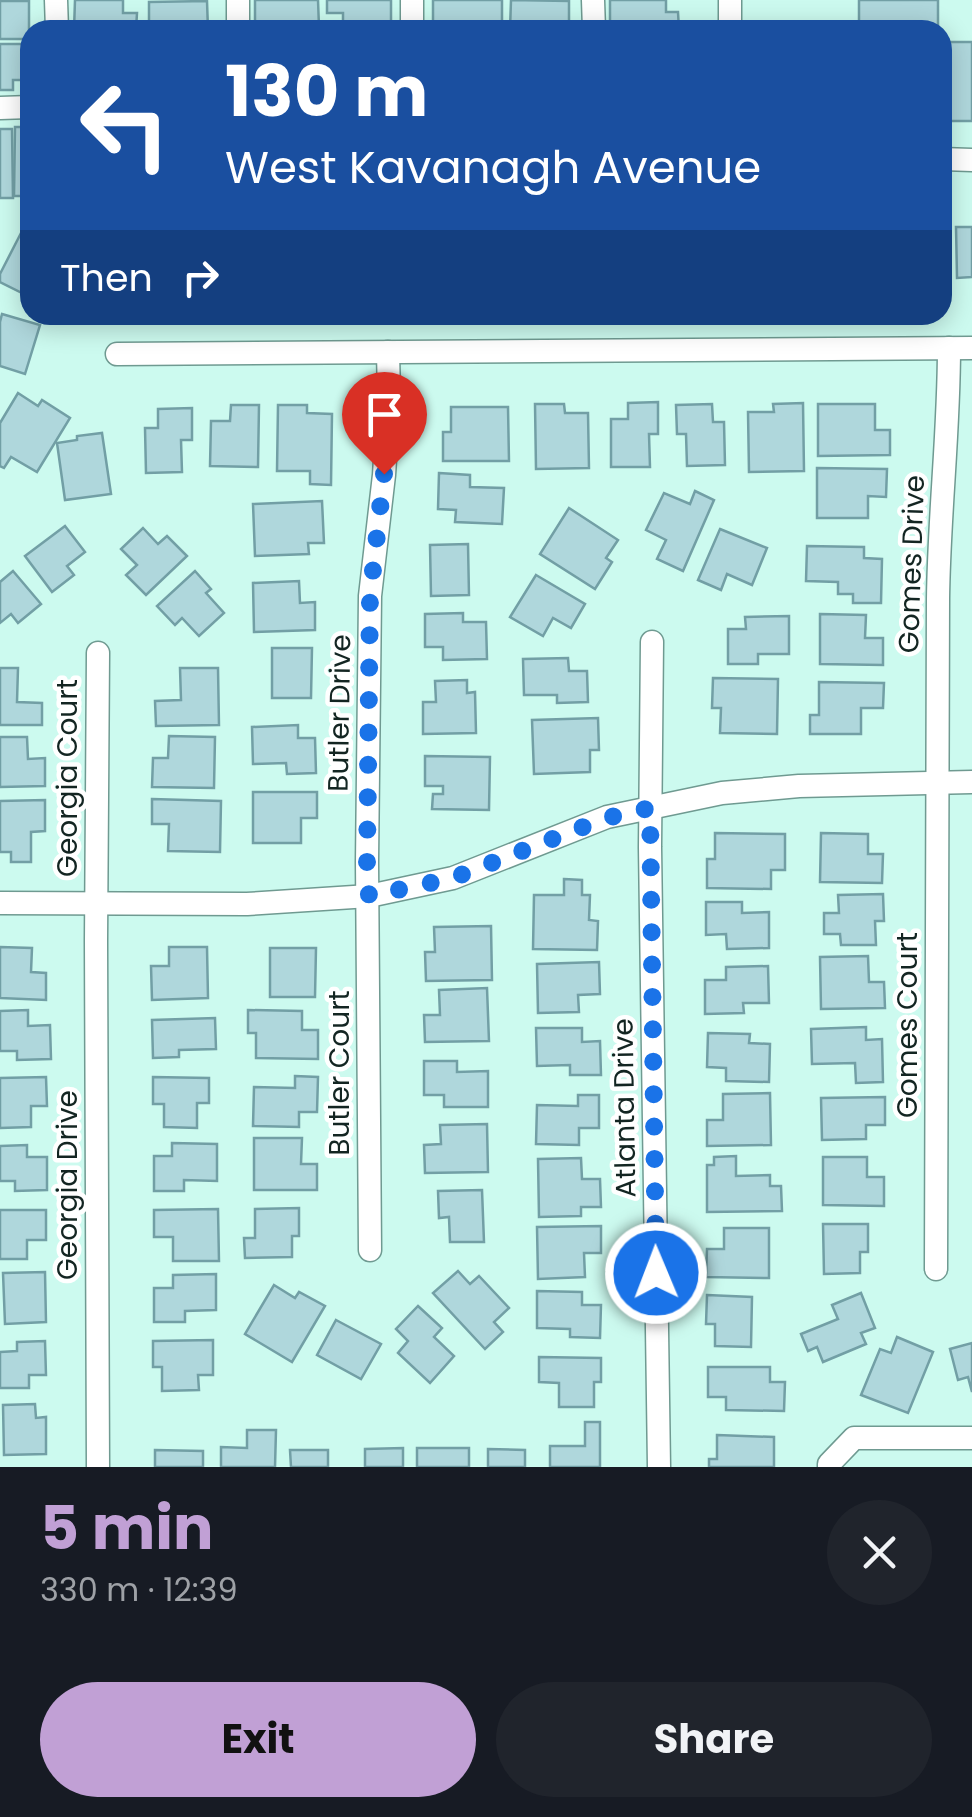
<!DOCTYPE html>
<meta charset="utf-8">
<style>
:root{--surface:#171b24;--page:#20242c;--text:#f1f3f6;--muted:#9ea1a6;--accent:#c1a0d5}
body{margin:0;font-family:Poppins,sans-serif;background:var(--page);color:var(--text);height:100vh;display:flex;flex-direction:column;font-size:38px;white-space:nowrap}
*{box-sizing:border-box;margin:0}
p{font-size:32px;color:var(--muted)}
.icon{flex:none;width:55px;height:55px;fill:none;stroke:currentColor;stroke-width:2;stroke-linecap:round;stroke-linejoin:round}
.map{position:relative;height:1467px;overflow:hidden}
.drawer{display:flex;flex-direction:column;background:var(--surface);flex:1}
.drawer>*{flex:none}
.top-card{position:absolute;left:20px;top:20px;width:932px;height:305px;border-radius:30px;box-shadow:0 5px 25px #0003;background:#1a4fa0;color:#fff;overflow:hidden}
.pin{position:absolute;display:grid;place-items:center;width:85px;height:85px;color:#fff;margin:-102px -42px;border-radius:50% 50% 50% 0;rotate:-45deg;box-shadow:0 0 10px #0007}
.pin .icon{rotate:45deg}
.me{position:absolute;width:110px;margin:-55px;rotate:359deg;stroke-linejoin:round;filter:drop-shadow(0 0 8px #0008)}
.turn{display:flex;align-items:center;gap:35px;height:210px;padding:0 40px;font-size:45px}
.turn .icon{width:130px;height:130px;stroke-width:2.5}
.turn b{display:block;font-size:70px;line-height:85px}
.then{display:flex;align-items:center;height:95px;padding:0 40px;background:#0003;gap:20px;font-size:38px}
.round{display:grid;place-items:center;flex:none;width:105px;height:105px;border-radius:52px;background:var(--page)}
.summary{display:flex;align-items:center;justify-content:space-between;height:170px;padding:0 40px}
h1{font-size:60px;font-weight:700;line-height:75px;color:var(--accent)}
.button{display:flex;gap:20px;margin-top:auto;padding:20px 40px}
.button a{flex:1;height:115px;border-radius:60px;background:var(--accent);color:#111;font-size:40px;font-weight:700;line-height:115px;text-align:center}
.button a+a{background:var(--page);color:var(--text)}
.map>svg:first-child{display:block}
.building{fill:#afd7dc;stroke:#729fa5;stroke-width:2.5}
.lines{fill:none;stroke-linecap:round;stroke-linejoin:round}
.minor-casing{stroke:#6f9a91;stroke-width:25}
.minor{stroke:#fff;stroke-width:22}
.route{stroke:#1a73e8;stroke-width:18;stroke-dasharray:0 32.4}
.labels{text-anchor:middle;stroke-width:9;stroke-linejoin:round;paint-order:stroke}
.street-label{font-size:28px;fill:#132522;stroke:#fff}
</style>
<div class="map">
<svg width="972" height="1467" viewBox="0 0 972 1467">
<rect width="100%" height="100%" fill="#ccfaef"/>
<g class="building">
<polygon points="75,0 123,0 123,13 137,13 136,30 74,30"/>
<polygon points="255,0 318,0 319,27 255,28"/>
<polygon points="327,0 391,0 391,23 343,22 343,13 327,13"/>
<rect x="433" y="0" width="69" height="30"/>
<polygon points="511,0 569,1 569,30 510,30"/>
<polygon points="610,0 666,0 666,12 678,12 679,30 610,30"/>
<rect x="859" y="0" width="79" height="30"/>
<rect x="0" y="1" width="29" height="38"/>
<polygon points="207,1 208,30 149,30 149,2"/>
<rect x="942" y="42" width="30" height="79"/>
<polygon points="0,44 30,44 30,80 13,80 13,90 0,90"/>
<polygon points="15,127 30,127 30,196 14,196"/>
<polygon points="0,129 12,129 13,198 0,198"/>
<polygon points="956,227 972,227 972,277 957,278"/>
<polygon points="21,233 30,237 30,297 0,282 0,274"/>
<polygon points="2,314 40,325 25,374 0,366 0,322"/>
<polygon points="18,393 38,406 42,400 70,418 37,472 11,457 4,468 0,466 0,423"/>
<polygon points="658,402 658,434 649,434 650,467 611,467 611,419 628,419 628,403"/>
<polygon points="803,403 804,471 749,472 748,412 774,412 773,404"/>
<polygon points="535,404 564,404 565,413 588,413 589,468 536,469"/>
<polygon points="712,404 713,422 724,422 725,465 687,466 686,434 677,434 676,405"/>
<polygon points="818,404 875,404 875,430 890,430 890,455 818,456"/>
<polygon points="231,405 259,405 258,467 210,466 211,421 230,421"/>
<polygon points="278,405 307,405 307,413 332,414 331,485 310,484 310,471 277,471"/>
<polygon points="451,407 508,407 509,461 443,461 443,432 451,432"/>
<polygon points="192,408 192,440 181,440 182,472 146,473 145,428 158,428 158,409"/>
<polygon points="102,433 111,494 65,500 57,443 77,440 77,436"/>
<polygon points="817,468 887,469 886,497 868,496 868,518 817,518"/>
<polygon points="439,473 470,475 470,487 504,488 502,524 455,522 456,510 438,509"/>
<polygon points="695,491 714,500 683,571 657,559 666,540 646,530 664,493 690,504"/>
<polygon points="322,501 324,543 308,543 309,554 255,556 253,504"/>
<polygon points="569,508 618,540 606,558 612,562 595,589 540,554"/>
<polygon points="65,526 85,552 67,566 74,575 52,592 25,556"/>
<polygon points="143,528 158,544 167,536 187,556 146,595 126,575 137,565 121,549"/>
<polygon points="720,529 767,548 752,585 727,574 721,590 698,580"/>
<polygon points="468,544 469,595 431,596 430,545"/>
<polygon points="807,546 864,547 864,558 882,559 881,603 853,603 853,594 838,594 838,582 806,581"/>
<polygon points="13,571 41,604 18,623 11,614 0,623 0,582"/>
<polygon points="195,571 211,589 206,593 224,613 199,636 182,618 175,625 157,606"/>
<polygon points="536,575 585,604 571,628 553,618 543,636 510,617"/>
<polygon points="299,581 300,603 315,602 315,630 254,632 253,583"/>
<polygon points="463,613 463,622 486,622 487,659 443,660 443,647 425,647 425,614"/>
<polygon points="820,614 866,615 865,638 883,638 883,665 820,664"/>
<polygon points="789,616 789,654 758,654 758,664 728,664 728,629 746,629 745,617"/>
<polygon points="272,648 312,648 311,698 272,698"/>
<polygon points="568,658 569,671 587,671 588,702 557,703 557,695 524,695 523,659"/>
<polygon points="0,668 18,668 17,702 42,703 42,725 0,725"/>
<polygon points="180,668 218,668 219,725 156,726 155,701 181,700"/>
<polygon points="713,678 778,679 777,734 720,733 721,708 712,708"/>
<polygon points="467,680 467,693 475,692 476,733 423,734 423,702 436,702 435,681"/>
<polygon points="819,682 884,683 883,708 861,708 861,734 810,734 810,715 819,715"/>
<polygon points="598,718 599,750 590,750 590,772 534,774 532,720"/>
<polygon points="298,725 298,738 315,738 316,773 287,774 286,763 253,764 252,727"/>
<polygon points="169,736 215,737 214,788 152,787 153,758 168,758"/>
<polygon points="0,737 27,737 28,759 45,758 45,786 0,787"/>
<polygon points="425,756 490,757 489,810 432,809 433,794 443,794 443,786 425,786"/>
<polygon points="253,792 317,792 317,818 301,818 301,843 253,843"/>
<polygon points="152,799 221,801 220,852 168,851 169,824 152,824"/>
<polygon points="45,800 45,831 31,832 31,862 11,862 11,852 0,852 0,801"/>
<polygon points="715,833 785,834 785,870 771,870 771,889 707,888 707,859 715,859"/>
<polygon points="821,833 868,834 868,854 883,854 882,883 820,882"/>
<polygon points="564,879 582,880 582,895 590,895 589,920 598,921 597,950 533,949 534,895 564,895"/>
<polygon points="883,894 884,921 875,921 876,945 841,945 840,934 824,934 824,913 839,913 838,895"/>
<polygon points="706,902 742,902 742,913 769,912 769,948 727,949 726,934 706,935"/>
<polygon points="491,926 492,980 426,981 425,952 435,952 434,927"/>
<polygon points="0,947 32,948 31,972 46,973 46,1000 0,998"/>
<polygon points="169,947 207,947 208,998 152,1000 151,966 169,966"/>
<polygon points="270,948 316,948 315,997 270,997"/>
<polygon points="868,956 869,982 884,982 885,1008 821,1009 820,957"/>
<polygon points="599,962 600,994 578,995 579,1012 538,1013 537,964"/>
<polygon points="768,966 769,1003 743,1003 744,1013 705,1014 705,980 726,980 726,967"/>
<polygon points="487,988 489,1041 425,1042 424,1015 440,1015 439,990"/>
<polygon points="28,1010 28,1026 50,1025 51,1059 17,1060 17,1051 0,1051 0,1011"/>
<polygon points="248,1010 302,1011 302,1030 318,1030 318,1059 256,1058 256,1033 248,1033"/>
<polygon points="215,1018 216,1049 179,1050 179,1057 153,1058 152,1020"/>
<polygon points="866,1027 866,1040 882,1039 883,1082 856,1083 855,1063 812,1064 811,1029"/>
<polygon points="536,1028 582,1028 582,1042 600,1041 601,1075 570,1075 570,1065 537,1066"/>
<polygon points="708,1033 750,1034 749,1043 770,1044 769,1082 726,1081 726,1068 707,1067"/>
<polygon points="424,1061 457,1061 457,1072 488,1071 488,1107 444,1107 444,1095 424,1095"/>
<polygon points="295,1076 318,1077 317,1112 299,1112 299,1127 253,1126 254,1087 295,1088"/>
<polygon points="46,1077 47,1106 31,1106 31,1127 0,1128 0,1078"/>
<polygon points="153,1077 209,1078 209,1103 197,1103 197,1128 164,1127 164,1104 153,1104"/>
<polygon points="770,1093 771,1145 707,1146 707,1120 723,1120 723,1094"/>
<polygon points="578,1095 599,1095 599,1128 579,1128 579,1145 536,1144 537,1105 578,1106"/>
<polygon points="885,1097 885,1125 866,1125 866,1139 822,1140 821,1098"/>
<polygon points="487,1124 488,1172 425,1173 424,1145 441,1144 440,1125"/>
<polygon points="254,1138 302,1138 301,1164 317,1164 317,1190 254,1190"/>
<polygon points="172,1143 217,1144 217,1181 184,1180 184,1191 154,1191 154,1156 172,1156"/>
<polygon points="27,1145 27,1157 47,1157 47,1190 15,1191 15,1181 0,1181 0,1146"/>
<polygon points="736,1156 736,1176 770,1175 770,1186 781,1186 782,1211 707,1212 707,1165 714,1165 714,1157"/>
<polygon points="823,1157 867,1157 867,1177 884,1177 884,1206 823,1205"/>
<polygon points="581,1158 582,1179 600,1179 601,1207 581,1207 581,1216 539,1217 538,1159"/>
<polygon points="482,1190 484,1242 450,1242 449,1217 439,1218 438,1191"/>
<polygon points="299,1208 299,1236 292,1236 292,1257 245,1258 244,1238 255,1238 255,1209"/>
<polygon points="218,1209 219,1261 173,1261 173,1237 154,1237 154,1210"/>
<polygon points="0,1210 46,1210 46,1240 27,1240 27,1259 0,1259"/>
<polygon points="823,1224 868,1224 868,1252 860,1252 860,1273 824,1274"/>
<polygon points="601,1226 601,1253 584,1253 585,1277 538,1279 537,1227"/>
<polygon points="724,1228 769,1228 769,1278 706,1277 707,1249 724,1249"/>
<polygon points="458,1271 470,1284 479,1276 509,1308 494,1322 503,1332 485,1349 433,1293"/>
<polygon points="45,1272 46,1322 5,1324 3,1273"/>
<polygon points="216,1274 216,1310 185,1311 185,1322 154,1322 154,1288 173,1288 173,1275"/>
<polygon points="274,1285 295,1298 299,1292 325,1306 292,1362 245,1334"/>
<polygon points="537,1291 582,1292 582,1305 601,1305 600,1338 570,1337 570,1329 537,1328"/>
<polygon points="861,1293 875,1328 861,1333 866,1344 823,1362 817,1347 808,1351 801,1334 838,1319 832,1305"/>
<polygon points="707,1295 752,1297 751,1347 715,1346 715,1324 706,1324"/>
<polygon points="418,1306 442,1328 434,1337 454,1356 430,1383 398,1353 408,1341 396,1329"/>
<polygon points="336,1320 381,1344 361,1379 317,1355"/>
<polygon points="897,1337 933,1352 908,1413 861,1395 880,1349 891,1353"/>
<polygon points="213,1340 213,1375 198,1375 199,1390 162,1391 162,1367 153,1367 153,1341"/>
<polygon points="45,1341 46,1375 29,1375 29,1388 0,1388 0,1352 17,1351 17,1342"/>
<polygon points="972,1343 972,1392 968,1377 958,1380 950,1349"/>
<polygon points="539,1357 601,1358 601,1382 594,1382 594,1407 559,1407 559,1383 539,1382"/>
<polygon points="708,1367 770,1367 770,1382 785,1382 784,1411 726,1410 726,1397 708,1397"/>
<polygon points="35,1404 36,1418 46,1417 46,1454 4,1455 3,1405"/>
<polygon points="585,1422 600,1422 600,1467 550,1467 550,1446 585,1446"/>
<polygon points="247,1430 276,1430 275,1467 221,1467 221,1447 247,1448"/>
<polygon points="717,1435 774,1437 774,1467 709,1467 709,1459 717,1459"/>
<polygon points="403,1448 403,1467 365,1467 365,1449"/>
<rect x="417" y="1448" width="52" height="19"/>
<polygon points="488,1449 525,1450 525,1467 488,1467"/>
<polygon points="155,1450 203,1451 203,1467 155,1467"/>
<polygon points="290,1450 328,1450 328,1467 291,1467"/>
</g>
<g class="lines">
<defs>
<g id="minor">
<polyline points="56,0 57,30"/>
<polyline points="238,0 238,30"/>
<polyline points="412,0 412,30"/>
<polyline points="593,0 594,30"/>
<polyline points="730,0 730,30"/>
<polyline points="0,108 30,107"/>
<polyline points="942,159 972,160"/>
<polyline points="117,354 972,348"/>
<polyline points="652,642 650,847 659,1467"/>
<polyline points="98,653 96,941 98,1467"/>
<polyline points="0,903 247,904 369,896 453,878 607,817 722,793 799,786 972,782"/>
<polyline points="370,1250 367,862 370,596 384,475 389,397 388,352"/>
<path d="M936,1269L938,599C939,515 949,432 949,348"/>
<polyline points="829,1467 829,1464 854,1438 972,1438"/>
</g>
</defs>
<use href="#minor" class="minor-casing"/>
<use href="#minor" class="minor"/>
</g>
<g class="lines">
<polyline class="route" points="384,474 370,596 367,862 369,896 453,878 606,818 650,808 656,1273"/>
</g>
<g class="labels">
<g class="street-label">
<text transform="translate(911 564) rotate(-88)" y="10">Gomes Drive</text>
<text transform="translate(339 713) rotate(-89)" y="10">Butler Drive</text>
<text transform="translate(67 778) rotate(-90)" y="10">Georgia Court</text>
<text transform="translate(907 1025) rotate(-90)" y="10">Gomes Court</text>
<text transform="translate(339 1073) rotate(-90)" y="10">Butler Court</text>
<text transform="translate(624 1108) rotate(-91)" y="10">Atlanta Drive</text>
<text transform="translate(67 1185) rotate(-90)" y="10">Georgia Drive</text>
</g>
</g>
</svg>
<div class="pin" style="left:384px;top:474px;background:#d93025"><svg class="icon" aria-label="arrive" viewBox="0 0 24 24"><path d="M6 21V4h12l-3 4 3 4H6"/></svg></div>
<svg class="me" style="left:656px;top:1273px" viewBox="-20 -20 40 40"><circle r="17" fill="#1a73e8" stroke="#fff" stroke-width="3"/><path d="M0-11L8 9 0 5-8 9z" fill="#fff"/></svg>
<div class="top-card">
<div class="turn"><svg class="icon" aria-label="left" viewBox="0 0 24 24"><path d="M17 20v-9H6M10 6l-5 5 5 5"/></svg><div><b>130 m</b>West Kavanagh Avenue</div></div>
<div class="then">Then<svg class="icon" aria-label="right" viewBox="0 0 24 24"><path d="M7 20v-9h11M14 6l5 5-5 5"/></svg></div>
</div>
</div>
<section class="drawer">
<div class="summary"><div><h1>5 min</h1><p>330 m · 12:39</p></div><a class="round"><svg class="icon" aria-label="close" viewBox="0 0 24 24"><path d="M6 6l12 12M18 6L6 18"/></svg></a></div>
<div class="button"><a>Exit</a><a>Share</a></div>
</section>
